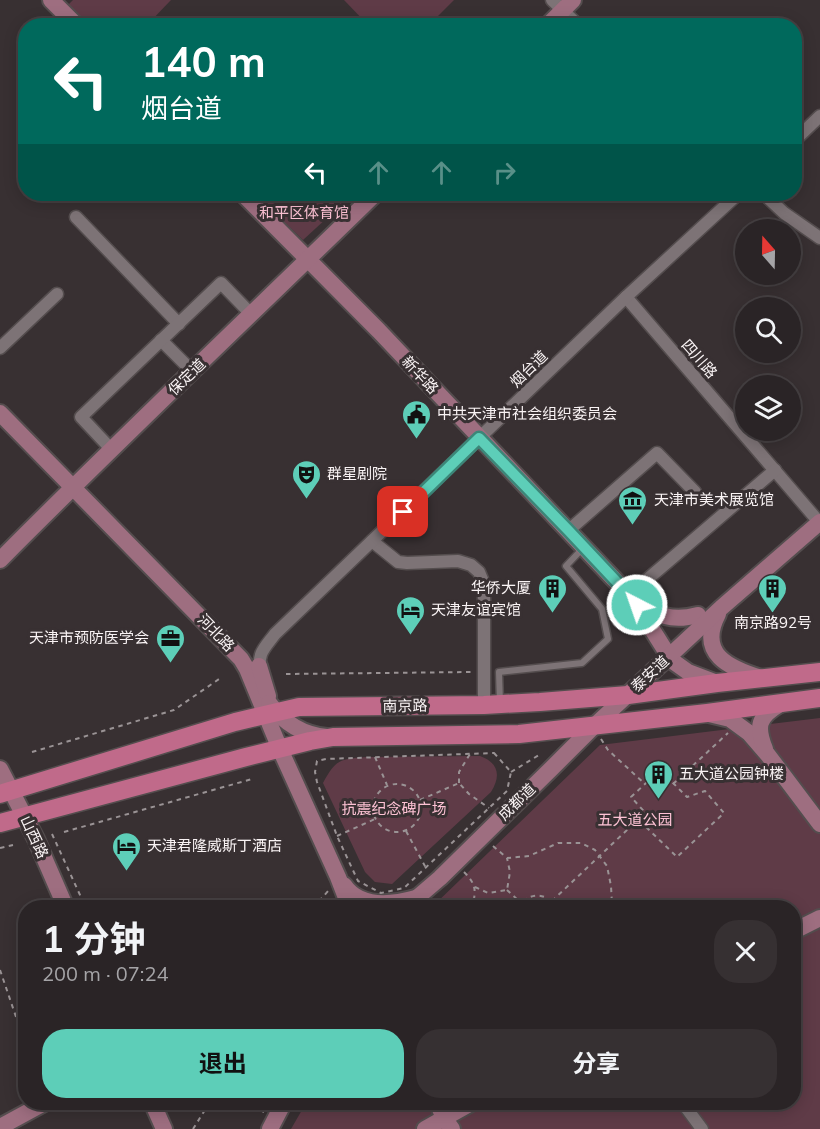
<!DOCTYPE html>
<html lang="zh">
<meta charset="utf-8">
<style>
:root{--surface:#2a2426;--page:#363032;--text:#f1f3f6;--muted:#a5a4a7;--line:#464143;--accent:#5dceb8}
body{margin:0;font-family:Mulish,"Noto Sans SC",sans-serif;background:var(--page);color:var(--text);height:100vh;display:flex;flex-direction:column;font-size:22px;white-space:nowrap}
*{box-sizing:border-box;margin:0}
p{font-size:20px;color:var(--muted)}
.icon{flex:none;width:33px;height:33px;fill:none;stroke:currentColor;stroke-width:2;stroke-linecap:round;stroke-linejoin:round}
.map{position:relative;flex:1;overflow:hidden}
.sheet{position:absolute;left:18px;top:900px;width:783px;height:210px;display:flex;flex-direction:column;background:var(--surface);border-radius:24px;box-shadow:0 3px 15px #0003,0 0 0 2px var(--line)}
.sheet>*{flex:none}
.hud{position:absolute;left:18px;top:18px;width:784px;height:183px;border-radius:24px;box-shadow:0 3px 15px #0003,0 0 0 2px var(--line);background:#00695c;color:#fff;overflow:hidden}
.needle{width:39px;rotate:340deg}
.tools{position:absolute;left:735px;top:219px;display:grid;gap:12px}
.tools a{display:grid;place-items:center;width:66px;height:66px;border-radius:50%;background:var(--surface);box-shadow:0 3px 15px #0003,0 0 0 2px var(--line);font-size:30px}
.pin{position:absolute;display:grid;place-items:center;width:51px;height:51px;color:#fff;margin:-26px;border-radius:12px;box-shadow:0 3px 9px #0006}
.me{position:absolute;width:66px;margin:-33px;rotate:319deg;stroke-linejoin:round;filter:drop-shadow(0 0 4px #0008)}
.turn{display:flex;align-items:center;gap:21px;height:126px;padding:0 24px;font-size:27px}
.turn .icon{width:78px;height:78px;stroke-width:2.5}
.turn b{display:block;font-size:42px;line-height:51px}
.lanes{display:flex;align-items:center;height:57px;padding:0 24px;background:#0003;justify-content:center;gap:30px;direction:ltr}
.lanes .off{opacity:.35}
.round{display:grid;place-items:center;flex:none;width:63px;height:63px;border-radius:24px;background:var(--page)}
.overview{display:flex;align-items:center;justify-content:space-between;height:102px;padding:0 24px}
h1{font-size:36px;font-weight:700;line-height:45px}
.primary-button{display:flex;gap:12px;margin-top:auto;padding:12px 24px}
.primary-button a{flex:1;height:69px;border-radius:24px;background:var(--accent);color:#111;font-size:24px;font-weight:700;line-height:69px;text-align:center}
.primary-button a+a{background:var(--page);color:var(--text)}
.map>svg:first-child{display:block}
.green{fill:#5f3b47}
.lines{fill:none;stroke-linecap:round;stroke-linejoin:round}
.lane-casing{stroke:#544d4e;stroke-width:9}
.street-casing{stroke:#544d4e;stroke-width:15}
.secondary-casing{stroke:#544d4e;stroke-width:20}
.primary-casing{stroke:#544d4e;stroke-width:21}
.path{stroke:#9a9395;stroke-width:2;stroke-dasharray:4.5 4.5;stroke-linecap:butt}
.lane{stroke:#7d7376;stroke-width:6}
.street{stroke:#7d7376;stroke-width:12}
.secondary{stroke:#9e6e80;stroke-width:16}
.primary{stroke:#c06a8a;stroke-width:18}
.route-casing{stroke:#3c8678;stroke-width:15}
.route{stroke:#5dceb8;stroke-width:10}
.labels{text-anchor:middle;stroke-width:6;stroke-linejoin:round;paint-order:stroke}
.park-label{font-size:15px;fill:#fdc2d4;stroke:#383032}
.street-label{font-size:15px;fill:#f9f3f4;stroke:#383032}
.poi-label{font-size:15px;fill:#f9f3f4;stroke:#383032;text-anchor:start}
</style>
<div class="map">
<svg width="820" height="1129" viewBox="0 0 820 1129">
<rect width="100%" height="100%" fill="#383032"/>
<g class="green">
<polygon points="73,0 171,0 147,25 87,25 67,6"/>
<polygon points="344,0 454,0 429,25 369,26"/>
<polygon points="255,194 353,194 303,240"/>
<polygon points="820,718 820,1129 291,1129 306,1103 794,1102 794,908 432,907 600,745"/>
<path d="M480,756C499,763 501,776 491,792L392,884L375,882L365,872L323,783C336,759 340,759 367,757Z"/>
</g>
<g class="lines">
<defs>
<polyline id="lane" points="500,703 499,672 582,663 608,639 602,609 566,566 584,547"/>
<g id="street">
<polyline points="552,0 579,26"/>
<polyline points="795,140 820,116"/>
<polyline points="764,194 784,213 820,238"/>
<polyline points="76,217 179,324"/>
<polyline points="626,297 819,522"/>
<polyline points="161,340 193,372"/>
<polyline points="0,348 57,294"/>
<polyline points="111,449 81,417 221,283 252,315"/>
<polyline points="569,530 657,453 695,492"/>
<polyline points="372,541 398,562 407,563 458,561 471,565 479,572 484,584 484,705"/>
<polyline points="629,595 775,470"/>
<path d="M260,673C258,652 263,650 275,634L626,297L738,194"/>
<polyline points="682,1102 702,1129"/>
</g>
<g id="secondary">
<polyline points="51,0 77,26"/>
<polyline points="547,26 573,0"/>
<polyline points="243,194 379,331 629,595 643,615 665,650 674,662 688,672 717,683"/>
<polyline points="0,413 241,659 247,669 280,749 338,877 350,908"/>
<path d="M0,560C123,436 250,316 375,194"/>
<path d="M637,600C657,616 672,622 698,615"/>
<path d="M718,614C697,654 729,668 761,678"/>
<polyline points="259,666 268,696"/>
<path d="M269,703C283,722 302,735 327,737"/>
<polyline points="709,714 730,719 749,733 768,755 820,824"/>
<path d="M765,749C756,726 758,717 780,704"/>
<polyline points="0,769 36,839 66,908"/>
<path d="M344,885C360,909 391,905 416,898"/>
<polyline points="405,908 440,878 552,768 593,727 721,608 820,522"/>
<polyline points="794,931 820,918"/>
<polyline points="152,1102 164,1129"/>
<polyline points="437,1102 444,1118 452,1129"/>
<polyline points="0,1127 46,1102"/>
<polyline points="270,1129 284,1102"/>
<polyline points="425,1129 473,1102"/>
</g>
<g id="primary">
<polyline points="0,794 235,722 299,707 484,705 540,702 628,695 717,683 820,672"/>
<polyline points="0,823 246,757 310,741 333,737 519,734 707,713 820,698"/>
</g>
</defs>
<use href="#lane" class="lane-casing"/>
<use href="#street" class="street-casing"/>
<use href="#secondary" class="secondary-casing"/>
<use href="#primary" class="primary-casing"/>
<g class="path">
<polyline points="286,674 472,672"/>
<polyline points="601,739 608,750 645,784"/>
<polyline points="32,752 174,710 222,677"/>
<polygon points="494,753 511,772 507,791 404,888 381,893 358,881 337,836 317,782 315,772 317,761 326,759"/>
<polyline points="375,757 387,785"/>
<polygon points="660,770 687,797 705,791 724,813 677,857 646,827 652,820 631,797"/>
<polyline points="511,772 539,755"/>
<polyline points="459,783 459,772 470,754"/>
<circle cx="397" cy="808" r="24"/>
<polyline points="673,784 728,733"/>
<polyline points="420,800 459,783 469,794 489,808"/>
<polyline points="406,831 426,868"/>
<polyline points="64,832 252,779"/>
<polyline points="52,834 86,908"/>
<polyline points="337,836 375,819"/>
<polyline points="493,846 507,858 529,856 558,843 581,843 595,850 607,866 611,886 612,905 610,908"/>
<polyline points="0,848 13,845"/>
<path d="M464,872C477,885 476,891 472,908"/>
<polyline points="475,887 488,893 507,890 510,872 507,858"/>
<polyline points="507,890 520,902"/>
<polyline points="552,901 645,813"/>
<polyline points="313,908 329,890"/>
<path d="M517,908C528,892 546,891 557,908"/>
<polyline points="0,970 26,1046"/>
<polyline points="245,1102 264,1112"/>
<polyline points="193,1129 210,1102"/>
</g>
<use href="#lane" class="lane"/>
<use href="#street" class="street"/>
<use href="#secondary" class="secondary"/>
<use href="#primary" class="primary"/>
</g>
<g class="lines">
<defs>
<polyline id="route" points="403,512 479,438 568,530 629,595 637,605"/>
</defs>
<use href="#route" class="route-casing"/>
<use href="#route" class="route"/>
</g>
<defs>
<symbol id="civic-pin" viewBox="-11 -11 22 30"><path d="M0 17L-7.5 6A9.5 9.5 0 1 1 7.5 6Z" fill="#5dceb8" stroke="#383032"/><path d="M-.6-6.5H3V-4.5H.6V-3L4-1V1h2V6H-6V1h2V-1L-.6-3ZM-1.2 2.5V6h2.4V2.5Z" fill="#111"/></symbol>
<symbol id="theatre-pin" viewBox="-11 -11 22 30"><path d="M0 17L-7.5 6A9.5 9.5 0 1 1 7.5 6Z" fill="#5dceb8" stroke="#383032"/><path d="M-5-5.5Q0-4 5-5.5V0Q5 5 0 6Q-5 5-5 0ZM-3.3-2.5H-1v1.5H-3.3ZM1-2.5H3.3v1.5H1ZM-2.8 1Q0 5.5 2.8 1Z" fill="#111"/></symbol>
<symbol id="museum-pin" viewBox="-11 -11 22 30"><path d="M0 17L-7.5 6A9.5 9.5 0 1 1 7.5 6Z" fill="#5dceb8" stroke="#383032"/><path d="M0-6L6-3V-2H-6V-3ZM-5-1h2V3h-2ZM-1-1h2V3h-2ZM3-1h2V3H3ZM-6 4H6V6H-6Z" fill="#111"/></symbol>
<symbol id="building-pin" viewBox="-11 -11 22 30"><path d="M0 17L-7.5 6A9.5 9.5 0 1 1 7.5 6Z" fill="#5dceb8" stroke="#383032"/><path d="M-4-6H4V6H1V3H-1V6H-4ZM-2.5-4.3h1.7v1.8h-1.7ZM.8-4.3h1.7v1.8H.8ZM-2.5-1h1.7V.8h-1.7ZM.8-1h1.7V.8H.8Z" fill="#111"/></symbol>
<symbol id="hotel-pin" viewBox="-11 -11 22 30"><path d="M0 17L-7.5 6A9.5 9.5 0 1 1 7.5 6Z" fill="#5dceb8" stroke="#383032"/><path d="M-6-4.5h1.5V1H6V5H4.5V3h-9V5H-6ZM-4 0a1.8 1.8 0 1 1 3.6 0ZM.5 0V-2.5h3Q6-2.5 6 0Z" fill="#111"/></symbol>
<symbol id="office-pin" viewBox="-11 -11 22 30"><path d="M0 17L-7.5 6A9.5 9.5 0 1 1 7.5 6Z" fill="#5dceb8" stroke="#383032"/><path d="M-6-3h4V-5.5h4V-3h4V5H-6ZM-1-4.5V-3h2v-1.5ZM-6 0V1H6V0Z" fill="#111"/></symbol>
</defs>
<g fill-rule="evenodd">
<use href="#civic-pin" x="400" y="398" width="33" height="45"/>
<use href="#theatre-pin" x="290" y="458" width="33" height="45"/>
<use href="#museum-pin" x="616" y="484" width="33" height="45"/>
<use href="#building-pin" x="536" y="572" width="33" height="45"/>
<use href="#building-pin" x="756" y="572" width="33" height="45"/>
<use href="#hotel-pin" x="394" y="594" width="33" height="45"/>
<use href="#office-pin" x="154" y="622" width="33" height="45"/>
<use href="#building-pin" x="642" y="758" width="33" height="45"/>
<use href="#hotel-pin" x="110" y="830" width="33" height="45"/>
</g>
<g class="labels">
<g class="park-label">
<text x="304" y="218">和平区体育馆</text>
<text x="394" y="814">抗震纪念碑广场</text>
<text x="635" y="825">五大道公园</text>
</g>
<g class="street-label">
<text transform="translate(699 359) rotate(49)" y="5">四川路</text>
<text transform="translate(529 369) rotate(-44)" y="5">烟台道</text>
<text transform="translate(420 375) rotate(47)" y="5">新华路</text>
<text transform="translate(187 377) rotate(-44)" y="5">保定道</text>
<text transform="translate(216 633) rotate(46)" y="5">河北路</text>
<text transform="translate(650 674) rotate(-43)" y="5">泰安道</text>
<text transform="translate(405 706) rotate(-1)" y="5">南京路</text>
<text transform="translate(517 802) rotate(-44)" y="5">成都道</text>
<text transform="translate(34 837) rotate(65)" y="5">山西路</text>
</g>
<g class="poi-label">
<text x="437" y="419">中共天津市社会组织委员会</text>
<text x="327" y="479">群星剧院</text>
<text x="654" y="505">天津市美术展览馆</text>
<text x="531" y="593" text-anchor="end">华侨大厦</text>
<text x="431" y="615">天津友谊宾馆</text>
<text x="773" y="628" text-anchor="middle">南京路92号</text>
<text x="149" y="643" text-anchor="end">天津市预防医学会</text>
<text x="679" y="779">五大道公园钟楼</text>
<text x="147" y="851">天津君隆威斯丁酒店</text>
</g>
</g>
</svg>
<div class="tools">
<a><svg class="needle" viewBox="-14 -14 28 28"><path d="M0-13l5 13h-10z" fill="#e53935"/><path d="M0 13l5-13h-10z" fill="#a5a4a7"/></svg></a>
<a><svg class="icon" aria-label="search" viewBox="0 0 24 24"><circle cx="10" cy="10" r="6"/><path d="M15 15l6 6"/></svg></a>
<a><svg class="icon" aria-label="layers" viewBox="0 0 24 24"><path d="M12 4l9 5-9 5-9-5zM3 14l9 5 9-5"/></svg></a>
</div>
<div class="pin" style="left:403px;top:512px;background:#d93025"><svg class="icon" aria-label="arrive" viewBox="0 0 24 24"><path d="M6 21V4h12l-3 4 3 4H6"/></svg></div>
<svg class="me" style="left:637px;top:605px" viewBox="-20 -20 40 40"><circle r="17" fill="#5dceb8" stroke="#fff" stroke-width="3"/><path d="M0-11L8 9 0 5-8 9z" fill="#fff"/></svg>
<div class="hud">
<div class="turn"><svg class="icon" aria-label="left" viewBox="0 0 24 24"><path d="M17 20v-9H6M10 6l-5 5 5 5"/></svg><div><b>140 m</b>烟台道</div></div>
<div class="lanes"><svg class="icon" aria-label="left" viewBox="0 0 24 24"><path d="M17 20v-9H6M10 6l-5 5 5 5"/></svg><svg class="icon off" aria-label="ahead" viewBox="0 0 24 24"><path d="M12 20V5M6 11l6-6 6 6"/></svg><svg class="icon off" aria-label="ahead" viewBox="0 0 24 24"><path d="M12 20V5M6 11l6-6 6 6"/></svg><svg class="icon off" aria-label="right" viewBox="0 0 24 24"><path d="M7 20v-9h11M14 6l5 5-5 5"/></svg></div>
</div>
<section class="sheet">
<div class="overview"><div><h1>1 分钟</h1><p>200 m · 07:24</p></div><a class="round"><svg class="icon" aria-label="close" viewBox="0 0 24 24"><path d="M6 6l12 12M18 6L6 18"/></svg></a></div>
<div class="primary-button"><a>退出</a><a>分享</a></div>
</section>
</div>
